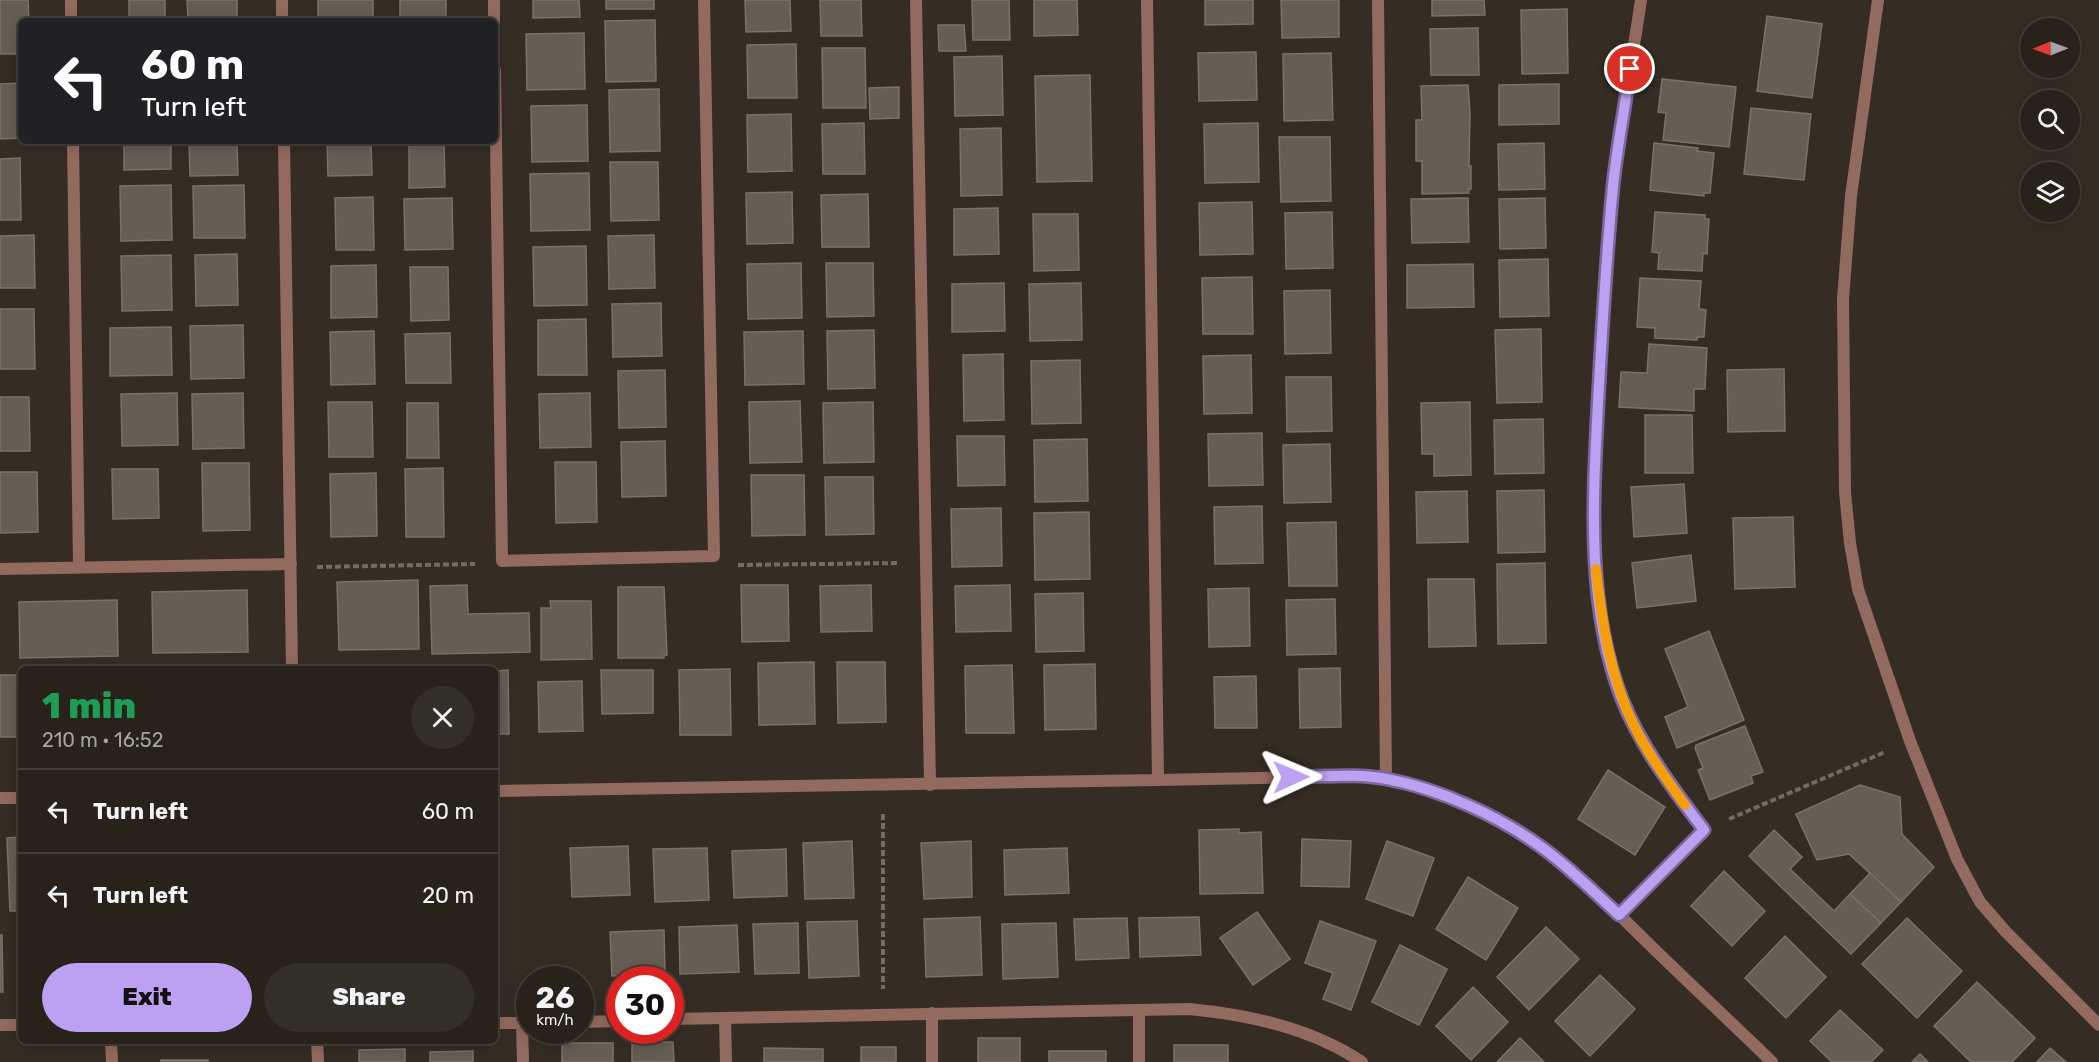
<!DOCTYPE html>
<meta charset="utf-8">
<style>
:root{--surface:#28221b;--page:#342f28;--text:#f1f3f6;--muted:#a5a4a3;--line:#443f3a;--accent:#bca0f2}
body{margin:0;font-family:Rubik,sans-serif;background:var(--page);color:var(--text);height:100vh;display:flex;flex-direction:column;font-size:22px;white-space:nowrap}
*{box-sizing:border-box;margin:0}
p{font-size:20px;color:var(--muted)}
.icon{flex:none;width:33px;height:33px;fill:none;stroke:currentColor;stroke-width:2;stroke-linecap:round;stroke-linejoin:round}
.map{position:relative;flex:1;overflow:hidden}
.side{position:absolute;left:18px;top:666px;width:480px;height:378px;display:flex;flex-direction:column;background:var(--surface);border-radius:9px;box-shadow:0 3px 15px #0003,0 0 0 2px var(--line)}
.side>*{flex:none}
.banner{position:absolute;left:18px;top:18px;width:480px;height:126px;border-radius:9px;box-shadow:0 3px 15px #0003,0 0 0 2px var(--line);background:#202124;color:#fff;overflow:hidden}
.needle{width:39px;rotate:269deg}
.fabs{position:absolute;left:2020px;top:18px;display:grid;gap:12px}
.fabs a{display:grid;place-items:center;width:60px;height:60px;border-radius:50%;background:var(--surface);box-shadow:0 3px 15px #0003,0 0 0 2px var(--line);font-size:30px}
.speed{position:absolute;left:516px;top:966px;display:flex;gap:12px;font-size:30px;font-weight:700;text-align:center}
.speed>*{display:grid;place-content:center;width:78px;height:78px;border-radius:50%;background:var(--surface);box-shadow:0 3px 15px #0003,0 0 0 2px var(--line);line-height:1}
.speed small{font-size:15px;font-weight:400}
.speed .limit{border:9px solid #d22;background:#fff;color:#111}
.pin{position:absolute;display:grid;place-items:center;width:51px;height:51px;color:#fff;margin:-26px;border:3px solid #fff;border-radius:50%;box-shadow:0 2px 6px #0007}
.me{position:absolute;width:66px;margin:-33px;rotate:89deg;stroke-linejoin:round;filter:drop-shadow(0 0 4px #0008)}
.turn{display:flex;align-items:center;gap:21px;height:126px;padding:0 24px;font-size:27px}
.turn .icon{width:78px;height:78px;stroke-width:2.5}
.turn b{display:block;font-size:42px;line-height:51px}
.round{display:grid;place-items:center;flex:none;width:63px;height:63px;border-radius:32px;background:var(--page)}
.overview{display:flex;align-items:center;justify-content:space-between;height:102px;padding:0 24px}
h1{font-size:36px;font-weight:800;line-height:45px;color:#1e9e55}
.cta{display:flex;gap:12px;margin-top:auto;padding:12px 24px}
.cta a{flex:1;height:69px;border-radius:36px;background:var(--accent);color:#111;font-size:24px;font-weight:800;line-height:69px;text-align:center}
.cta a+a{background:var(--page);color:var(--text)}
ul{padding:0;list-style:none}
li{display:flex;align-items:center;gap:18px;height:84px;padding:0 24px;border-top:2px solid var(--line)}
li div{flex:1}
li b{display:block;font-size:22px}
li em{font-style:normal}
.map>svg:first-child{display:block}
.building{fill:#665d54;stroke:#7b7168;stroke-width:1.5}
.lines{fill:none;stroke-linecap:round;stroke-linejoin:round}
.path{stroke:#736c64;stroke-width:4;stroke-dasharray:6 3;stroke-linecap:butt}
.minor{stroke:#936a5f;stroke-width:12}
.tertiary{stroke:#936a5f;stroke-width:12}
.route-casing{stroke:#7a689d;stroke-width:15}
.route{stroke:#bca0f2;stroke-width:10}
.slow{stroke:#f59e0b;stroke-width:10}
</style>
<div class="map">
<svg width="2099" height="1062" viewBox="0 0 2099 1062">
<rect width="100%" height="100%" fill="#352d24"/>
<g class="building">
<polygon points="0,0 28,0 29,21 21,21 21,54 0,54"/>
<rect x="129" y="0" width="36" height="21"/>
<polygon points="187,0 237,0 237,21 188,21"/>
<rect x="318" y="0" width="55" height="21"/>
<rect x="400" y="0" width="46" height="21"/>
<polygon points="533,0 579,0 580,17 533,18"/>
<rect x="606" y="0" width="48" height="9"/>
<polygon points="745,0 790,0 791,31 746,32"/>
<polygon points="820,0 861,0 862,36 821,36"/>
<polygon points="972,0 1009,0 1010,40 973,40"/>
<polygon points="1034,0 1077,0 1078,35 1034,36"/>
<polygon points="1205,0 1253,0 1253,24 1205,25"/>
<polygon points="1281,0 1339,0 1339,37 1282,38"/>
<polygon points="1432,0 1484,0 1485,15 1432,16"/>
<polygon points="1567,9 1568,73 1522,74 1521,10"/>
<polygon points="1767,16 1822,24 1812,98 1757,91"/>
<polygon points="655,20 656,81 606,82 605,21"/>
<polygon points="938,25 964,25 966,51 939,51"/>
<polygon points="1478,28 1479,75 1431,75 1430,29"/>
<polygon points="584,33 585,89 527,90 526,34"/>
<polygon points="796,44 797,98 748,98 747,45"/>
<polygon points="822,48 865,48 866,108 823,108"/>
<polygon points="1256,52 1257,100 1199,101 1198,53"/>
<polygon points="1331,53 1333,120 1284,121 1283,54"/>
<polygon points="1002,56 1003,115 955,116 954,57"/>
<polygon points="1090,75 1092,181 1037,182 1035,76"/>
<polygon points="1662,79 1736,87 1729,147 1663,140 1666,113 1658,112"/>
<polygon points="21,83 21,138 0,139 0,84"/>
<polygon points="1559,84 1559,124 1499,125 1499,85"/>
<polygon points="1468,85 1470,113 1469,166 1471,166 1471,189 1469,189 1469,193 1422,194 1422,161 1416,161 1416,120 1422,120 1421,86"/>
<polygon points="899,87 899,118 870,119 869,88"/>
<polygon points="659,89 660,151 610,152 609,90"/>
<polygon points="587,105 588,161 532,162 531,106"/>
<polygon points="1751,108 1811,114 1804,180 1744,174"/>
<polygon points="791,114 792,171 748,172 747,115"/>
<polygon points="864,123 865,174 823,174 822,124"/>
<polygon points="1258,123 1259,182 1205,183 1204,124"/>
<polygon points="1001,128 1002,195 961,196 960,129"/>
<polygon points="1279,137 1330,137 1331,201 1281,202"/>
<polygon points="124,141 171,141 171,169 124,170"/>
<polygon points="189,141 237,141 238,175 190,176"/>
<polygon points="327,141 371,141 372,175 328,176"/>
<polygon points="409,141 444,141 445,187 409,188"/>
<polygon points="1544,143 1545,189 1499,190 1498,144"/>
<polygon points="1654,143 1698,148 1697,151 1714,153 1710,193 1704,193 1704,196 1650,190"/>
<polygon points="20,158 21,220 0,220 0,159"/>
<polygon points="610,162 658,162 659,220 611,221"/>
<polygon points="589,173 590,230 531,231 530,174"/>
<polygon points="171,185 172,240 121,241 120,186"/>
<polygon points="244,185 245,238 194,238 193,186"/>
<polygon points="792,192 793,243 747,244 746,193"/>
<polygon points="868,194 869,247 822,247 821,195"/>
<polygon points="373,197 374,250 336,250 335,198"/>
<polygon points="452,198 453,249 405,250 404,199"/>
<polygon points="1468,198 1469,242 1412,243 1411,199"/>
<polygon points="1545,198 1546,248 1500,249 1499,199"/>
<polygon points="1252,202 1253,254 1200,255 1199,203"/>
<polygon points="998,208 999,254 954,255 954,209"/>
<polygon points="1332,212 1333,268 1286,269 1285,213"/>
<polygon points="1655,212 1705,215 1705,219 1709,219 1707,254 1703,253 1702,271 1658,269 1659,253 1652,252"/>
<polygon points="1033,214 1078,214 1079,270 1034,271"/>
<polygon points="34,235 35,288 0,288 0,236"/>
<polygon points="654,235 655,288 609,289 608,236"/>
<polygon points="586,246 587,305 534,306 533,247"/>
<polygon points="237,254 238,305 196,306 195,255"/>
<polygon points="171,255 172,310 122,311 121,256"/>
<polygon points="1548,259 1549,316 1500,317 1499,260"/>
<polygon points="801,263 802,318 748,319 747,264"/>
<polygon points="826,263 873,263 874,316 827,317"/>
<polygon points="1473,264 1474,307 1407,308 1407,265"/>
<polygon points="376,265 377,317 331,318 331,266"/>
<polygon points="410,267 448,267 449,320 411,321"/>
<polygon points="1252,277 1253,334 1203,334 1202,278"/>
<polygon points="1640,278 1701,281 1699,309 1706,310 1704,337 1697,337 1697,340 1655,338 1655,328 1637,327"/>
<polygon points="1004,283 1005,331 952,332 952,284"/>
<polygon points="1081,283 1082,340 1030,341 1029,284"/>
<polygon points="1330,290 1331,353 1285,354 1284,291"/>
<polygon points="661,303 662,356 613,357 612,304"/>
<polygon points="0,309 34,309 35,369 0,369"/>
<polygon points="586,319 587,375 538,375 538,320"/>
<polygon points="243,325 244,378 191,379 190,326"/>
<polygon points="171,327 172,375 110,376 110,328"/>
<polygon points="1541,329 1542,402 1497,403 1495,330"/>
<polygon points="874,330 875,388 828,389 827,331"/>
<polygon points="374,331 375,384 331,385 330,332"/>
<polygon points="803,331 804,384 745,385 744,332"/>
<polygon points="450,333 451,383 406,383 405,334"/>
<polygon points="1649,344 1707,348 1705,389 1694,389 1694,411 1619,407 1621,372 1647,373"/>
<polygon points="1003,354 1004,420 964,421 963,355"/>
<polygon points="1251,355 1252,413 1204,414 1203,356"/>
<polygon points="1080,360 1081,423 1032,424 1031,361"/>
<polygon points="1784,369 1785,431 1728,432 1727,370"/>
<polygon points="665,370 666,427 619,428 618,371"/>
<polygon points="1286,377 1331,377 1332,431 1287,432"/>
<polygon points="177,393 178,445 122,446 121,394"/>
<polygon points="243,393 244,448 193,449 192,394"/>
<polygon points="590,393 591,447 540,448 539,394"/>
<polygon points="0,397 29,397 30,451 0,451"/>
<polygon points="800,401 802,462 750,463 749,402"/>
<polygon points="328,402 372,402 373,457 329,457"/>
<polygon points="873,402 874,462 824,463 823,403"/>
<polygon points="1470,402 1471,475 1434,476 1434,454 1422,454 1421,403"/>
<polygon points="407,403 438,403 439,458 407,458"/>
<polygon points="1645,415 1692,415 1693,473 1645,473"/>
<polygon points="1543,419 1544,473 1495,474 1494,420"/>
<polygon points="1262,433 1263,485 1209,486 1208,434"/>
<polygon points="957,436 1004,436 1005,485 958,486"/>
<polygon points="1087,439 1088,501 1035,502 1034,440"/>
<polygon points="665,441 666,496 622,497 621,442"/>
<polygon points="1330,444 1331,502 1284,503 1283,445"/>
<polygon points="555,462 596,462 597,522 556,523"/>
<polygon points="202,463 249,463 250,530 203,531"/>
<polygon points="443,468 444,537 406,537 405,469"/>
<polygon points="112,469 158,469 159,518 113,519"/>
<polygon points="0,472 37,472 38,532 0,533"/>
<polygon points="376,473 377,536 331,537 330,474"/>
<polygon points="751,475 804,475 805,535 752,536"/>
<polygon points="825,477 873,477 874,534 826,535"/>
<polygon points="1684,484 1687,533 1634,537 1631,487"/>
<polygon points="1544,490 1545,552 1498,553 1497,491"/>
<polygon points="1467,491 1468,542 1417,543 1416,492"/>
<polygon points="1262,506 1263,563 1215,564 1214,507"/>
<polygon points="1001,508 1002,566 952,567 951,509"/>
<polygon points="1089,512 1090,579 1035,580 1034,513"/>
<polygon points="1793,517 1795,587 1735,589 1733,518"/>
<polygon points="1336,522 1337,586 1289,586 1287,523"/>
<polygon points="1691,555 1696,601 1637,608 1632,563"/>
<polygon points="1545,563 1546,643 1498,644 1497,564"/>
<polygon points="1428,579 1474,579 1476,646 1429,647"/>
<polygon points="418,580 419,649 339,650 337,582"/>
<polygon points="467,585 468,614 529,613 530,652 432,654 430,586"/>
<polygon points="741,585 788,585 789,641 742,642"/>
<polygon points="871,585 872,631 821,632 820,586"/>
<polygon points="1010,585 1011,631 956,632 955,586"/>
<polygon points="618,587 664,587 667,655 664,655 664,658 618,658"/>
<polygon points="1249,588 1250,646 1209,647 1208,589"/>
<polygon points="247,590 248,652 153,653 152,592"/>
<polygon points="1083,593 1084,651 1036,652 1035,594"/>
<polygon points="1335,599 1336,654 1287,655 1286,600"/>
<polygon points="117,600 118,656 20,658 19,602"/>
<polygon points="550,601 591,601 592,659 541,660 541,608 551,608"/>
<polygon points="1709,631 1744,720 1677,748 1665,717 1688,707 1665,649"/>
<polygon points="814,662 815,724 759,725 758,663"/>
<polygon points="837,662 885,662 886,722 838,723"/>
<polygon points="1095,664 1096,729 1045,730 1044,665"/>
<polygon points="1012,665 1014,733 966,733 965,666"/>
<polygon points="1340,668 1341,727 1300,728 1299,669"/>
<polygon points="730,669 731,735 680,735 679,670"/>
<polygon points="508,670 509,734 495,734 495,671"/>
<polygon points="601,670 653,670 653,713 602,714"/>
<polygon points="0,675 17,675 18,737 0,737"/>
<polygon points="1256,676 1257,728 1215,728 1214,677"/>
<polygon points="582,681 583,731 539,732 538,682"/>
<polygon points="1745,726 1763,772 1751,776 1753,783 1710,800 1698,770 1703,768 1695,748 1696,745"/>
<polygon points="1608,770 1665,807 1635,855 1578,819"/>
<polygon points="1860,785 1900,797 1902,834 1934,867 1901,902 1849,854 1817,860 1796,814"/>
<polygon points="1239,829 1239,833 1261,832 1263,893 1200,894 1199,830"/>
<polygon points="1774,830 1802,857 1790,869 1834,911 1850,894 1881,923 1851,954 1749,856"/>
<polygon points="21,837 21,911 10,911 7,838"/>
<polygon points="1302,839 1351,841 1349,887 1301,886"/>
<polygon points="852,841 854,898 805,899 803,843"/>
<polygon points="971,841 972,897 924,899 921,843"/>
<polygon points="1387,841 1434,858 1413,916 1366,899"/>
<polygon points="628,846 630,895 572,897 570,848"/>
<polygon points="707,848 709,900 655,902 653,849"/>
<polygon points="1067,848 1069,893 1005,895 1004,850"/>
<polygon points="786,849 787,896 734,898 732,851"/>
<polygon points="1724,871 1765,911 1732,946 1691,906"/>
<polygon points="1870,873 1901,902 1881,923 1850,894"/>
<polygon points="1468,877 1518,908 1486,960 1436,929"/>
<polygon points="1257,912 1290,959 1253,985 1220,938"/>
<polygon points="980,917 982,975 926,977 924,919"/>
<polygon points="1199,917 1201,955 1140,957 1139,918"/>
<polygon points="1127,918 1129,958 1076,960 1074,919"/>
<polygon points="1907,918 1962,971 1917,1018 1862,964"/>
<polygon points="857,921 859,976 809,978 807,922"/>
<polygon points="1320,921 1376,941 1351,1010 1323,999 1333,973 1305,963"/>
<polygon points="798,923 799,973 755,974 753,924"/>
<polygon points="1056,923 1058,977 1003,979 1002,924"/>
<polygon points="737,925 739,972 680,974 679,927"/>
<polygon points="1546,927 1579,959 1529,1010 1497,977"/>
<polygon points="664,930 665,974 612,976 610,932"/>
<polygon points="0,935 2,935 3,992 0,992"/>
<polygon points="1785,936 1826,977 1786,1018 1745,978"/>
<polygon points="1400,945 1447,969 1419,1025 1372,1002"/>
<polygon points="1600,975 1635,1009 1590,1056 1555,1021"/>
<polygon points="1977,982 2035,1038 2012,1062 1971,1062 1934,1026"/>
<polygon points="1473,987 1508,1022 1471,1060 1436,1026"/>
<polygon points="1840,1010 1883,1050 1871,1062 1832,1062 1810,1041"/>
<rect x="978" y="1038" width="42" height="24"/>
<polygon points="1520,1038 1544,1062 1497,1062"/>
<polygon points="632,1042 673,1042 674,1062 632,1062"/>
<rect x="562" y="1043" width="51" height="19"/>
<rect x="1174" y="1045" width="54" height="17"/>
<rect x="861" y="1047" width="35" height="15"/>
<polygon points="764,1048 823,1049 823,1062 764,1062"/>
<polygon points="2050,1048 2066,1062 2037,1062"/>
<polygon points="405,1049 405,1062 359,1062 359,1050"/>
<polygon points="473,1051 473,1062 430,1062 430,1052"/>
<rect x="1049" y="1051" width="57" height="11"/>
<polygon points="1920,1054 1928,1062 1912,1062"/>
<rect x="161" y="1060" width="47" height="2"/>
</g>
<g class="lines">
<g class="path">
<polyline points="738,565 899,563"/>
<polyline points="317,567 475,564"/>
<polyline points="883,814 883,989"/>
<polyline points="1729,819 1885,752"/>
</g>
<g class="minor">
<polyline points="71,0 71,21"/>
<polyline points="282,0 282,21"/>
<polyline points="494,0 494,21"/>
<polyline points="916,0 930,785"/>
<polyline points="1378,0 1386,779"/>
<polyline points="1878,0 1851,196 1843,299 1845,492 1850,543 1858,589 1910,741 1957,859 1980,902 2006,932 2099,1025"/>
<polyline points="495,70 502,561 714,556 704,0"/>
<polyline points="73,141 79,567"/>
<polyline points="284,141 292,669"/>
<polyline points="0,569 291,564"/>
<path d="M1158,780L1359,776C1425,783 1490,810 1543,848C1582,876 1617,913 1651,946C1691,985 1732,1023 1772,1062"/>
<path d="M1619,915L1704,830C1673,788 1641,747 1622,699C1587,608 1593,506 1598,411C1601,336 1605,260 1613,184C1620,123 1632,61 1641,0"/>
<polyline points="1139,1010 1139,1062"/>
<polyline points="932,1013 932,1062"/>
<polyline points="725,1018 726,1062"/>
<path d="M670,1019L1189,1009C1250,1015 1311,1028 1362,1062"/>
<polyline points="580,1022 620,1021"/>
<polyline points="495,1023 530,1023"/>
<polyline points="522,1023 523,1062"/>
<polyline points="0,1025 21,1025"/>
<polyline points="111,1041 112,1062"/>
<polyline points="317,1041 318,1062"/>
</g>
<g class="tertiary">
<polyline points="495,791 1158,780 1147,0"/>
<polyline points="0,798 21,798"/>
</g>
</g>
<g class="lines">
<defs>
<path id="route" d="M1291,777C1322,777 1356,773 1387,779C1440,789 1501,817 1544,849C1571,869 1595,893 1619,915L1704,830C1673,789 1641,747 1622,699C1586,606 1593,500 1598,403C1602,330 1606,258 1613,186C1617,147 1625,108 1630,69"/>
</defs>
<use href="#route" class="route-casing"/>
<use href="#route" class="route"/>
<path class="slow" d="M1596,569C1601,613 1607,655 1622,697C1635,736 1661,772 1685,805"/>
</g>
</svg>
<div class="fabs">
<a><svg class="needle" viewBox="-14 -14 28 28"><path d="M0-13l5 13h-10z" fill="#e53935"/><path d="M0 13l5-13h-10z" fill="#a5a4a3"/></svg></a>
<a><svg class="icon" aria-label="search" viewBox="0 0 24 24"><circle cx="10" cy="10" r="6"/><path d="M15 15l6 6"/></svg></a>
<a><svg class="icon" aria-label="layers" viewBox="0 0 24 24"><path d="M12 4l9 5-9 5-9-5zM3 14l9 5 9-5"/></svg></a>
</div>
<div class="speed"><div>26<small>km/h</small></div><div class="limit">30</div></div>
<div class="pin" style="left:1630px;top:69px;background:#d93025"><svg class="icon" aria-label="arrive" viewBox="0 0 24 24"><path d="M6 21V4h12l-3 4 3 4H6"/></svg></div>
<svg class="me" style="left:1291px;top:777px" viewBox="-20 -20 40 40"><path d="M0-17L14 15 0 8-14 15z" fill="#bca0f2" stroke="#fff" stroke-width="4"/></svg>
<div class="banner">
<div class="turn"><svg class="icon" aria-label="left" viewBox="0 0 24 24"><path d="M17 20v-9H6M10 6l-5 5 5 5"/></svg><div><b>60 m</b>Turn left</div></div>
</div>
<section class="side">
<div class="overview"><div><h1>1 min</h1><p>210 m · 16:52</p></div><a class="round"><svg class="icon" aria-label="close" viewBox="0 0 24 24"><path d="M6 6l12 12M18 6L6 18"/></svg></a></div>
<ul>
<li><svg class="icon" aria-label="left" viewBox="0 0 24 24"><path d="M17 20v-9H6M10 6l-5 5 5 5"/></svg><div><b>Turn left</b></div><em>60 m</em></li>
<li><svg class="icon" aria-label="left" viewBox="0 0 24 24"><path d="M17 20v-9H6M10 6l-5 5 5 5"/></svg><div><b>Turn left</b></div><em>20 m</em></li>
</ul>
<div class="cta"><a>Exit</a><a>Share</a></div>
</section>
</div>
